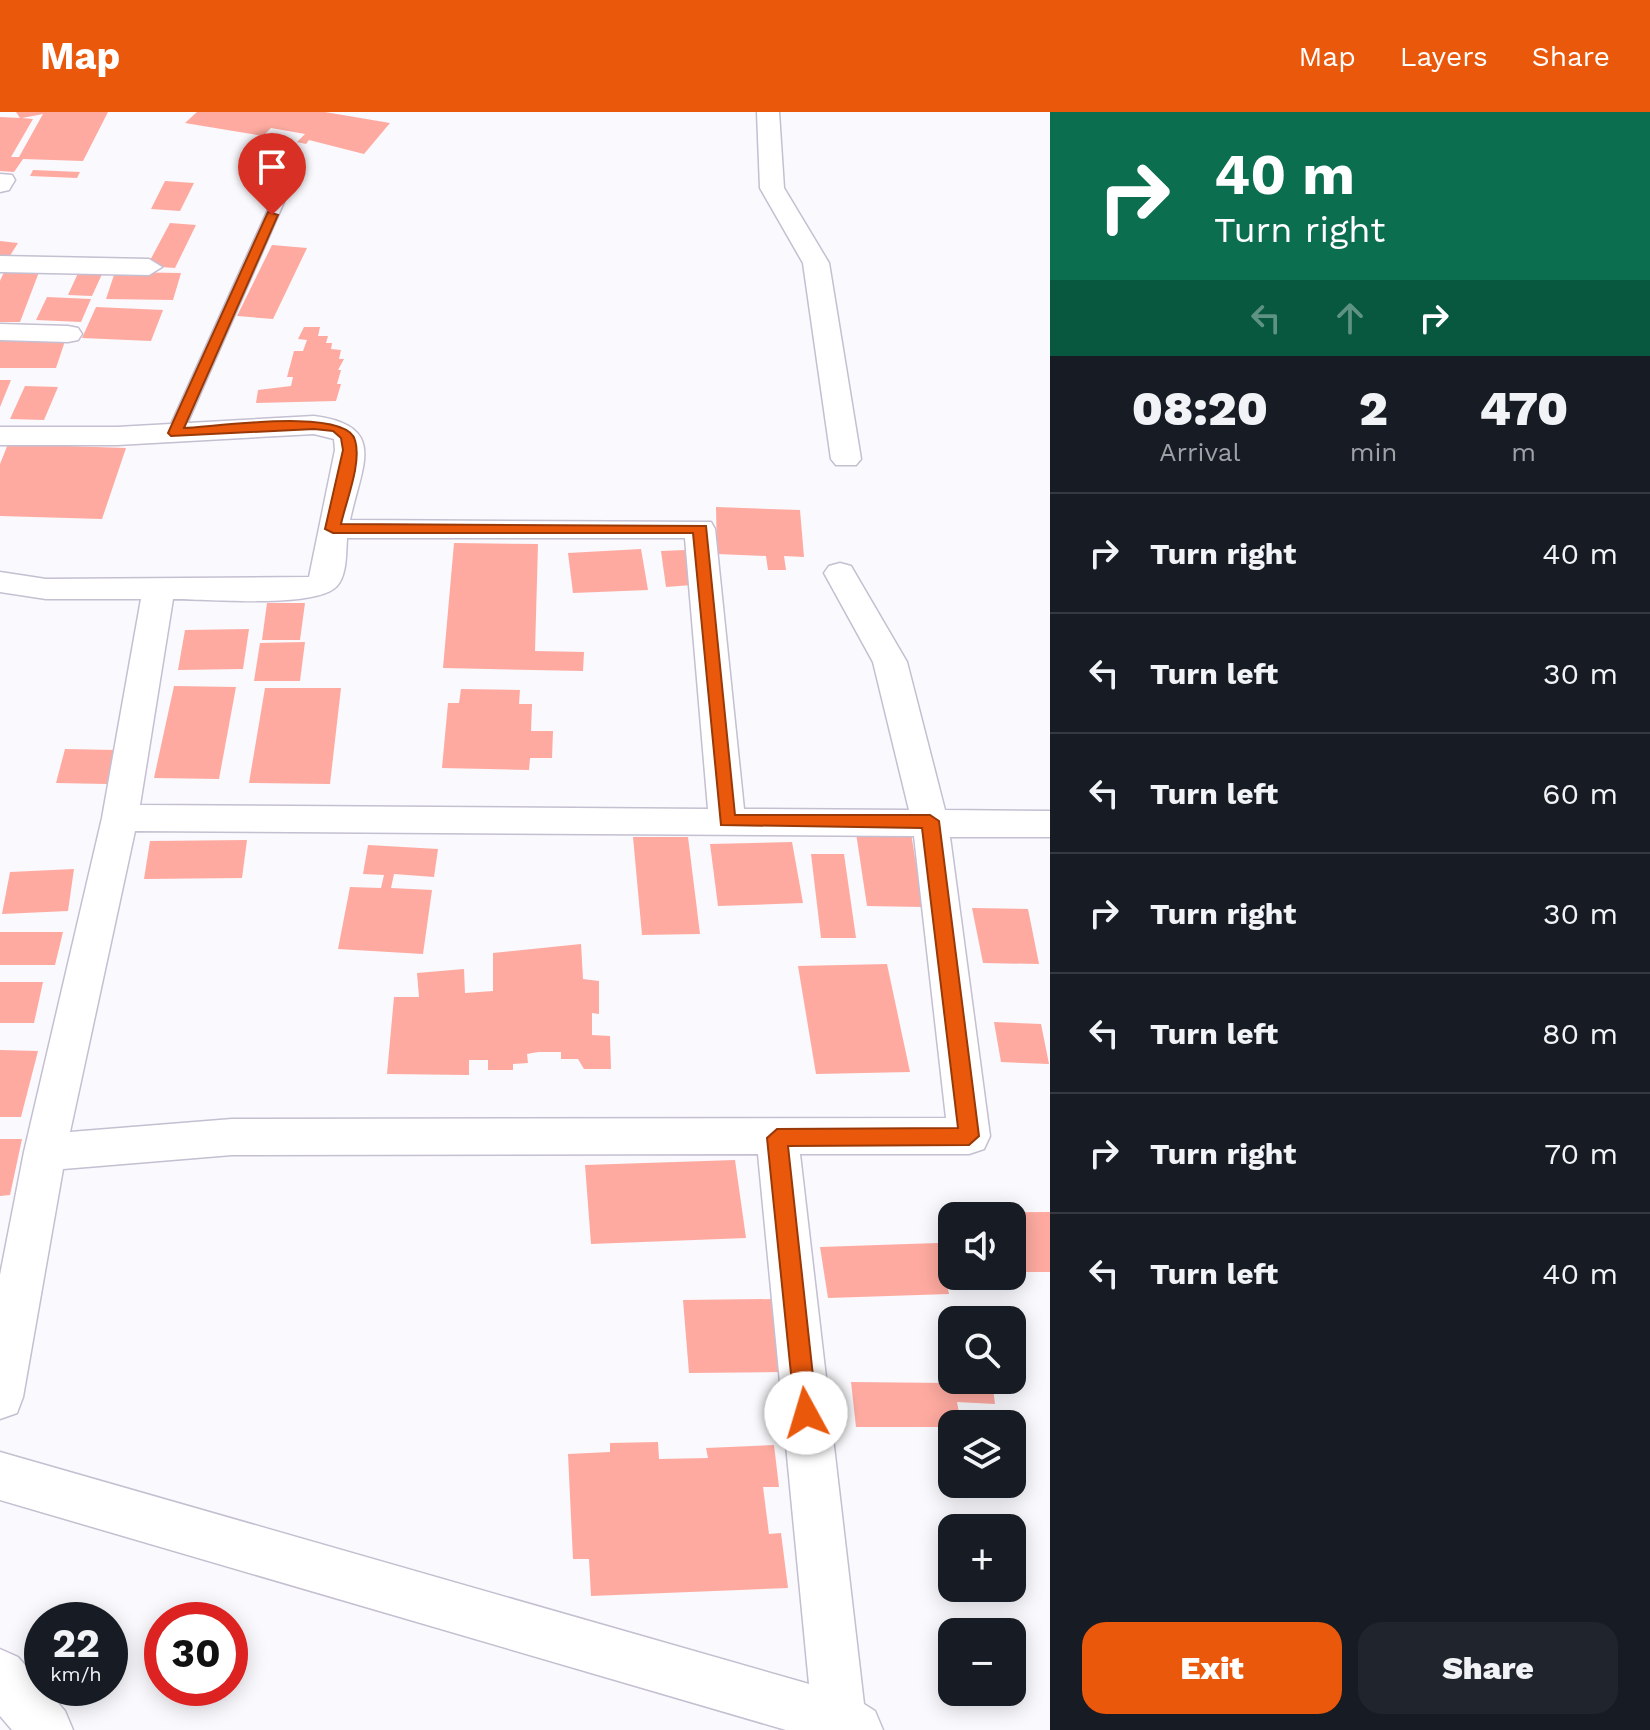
<!DOCTYPE html>
<meta charset="utf-8">
<style>
:root{--surface:#171b24;--page:#20242c;--text:#f1f3f6;--muted:#9ea1a6;--line:#363941;--accent:#ea580c}
body{margin:0;font-family:"Work Sans",sans-serif;background:var(--page);color:var(--text);height:100vh;display:flex;flex-direction:column;font-size:30px;white-space:nowrap}
*{box-sizing:border-box;margin:0}
p{font-size:26px;color:var(--muted)}
.icon{flex:none;width:44px;height:44px;fill:none;stroke:currentColor;stroke-width:2;stroke-linecap:round;stroke-linejoin:round}
.map{position:relative;flex:1;overflow:hidden}
.side{display:flex;flex-direction:column;background:var(--surface);width:600px}
.side>*{flex:none}
.banner{background:#0b6e4f;color:#fff;overflow:hidden}
.tools{position:absolute;left:938px;top:1090px;display:grid;gap:16px}
.tools a{display:grid;place-items:center;width:88px;height:88px;border-radius:16px;background:var(--surface);box-shadow:0 4px 20px #0003;font-size:40px}
.speed{position:absolute;left:24px;top:1490px;display:flex;gap:16px;font-size:40px;font-weight:700;text-align:center}
.speed>*{display:grid;place-content:center;width:104px;height:104px;border-radius:50%;background:var(--surface);box-shadow:0 4px 20px #0003;line-height:1}
.speed small{font-size:20px;font-weight:400}
.speed .limit{border:12px solid #d22;background:#fff;color:#111}
.pin{position:absolute;display:grid;place-items:center;width:68px;height:68px;color:#fff;margin:-82px -34px;border-radius:50% 50% 50% 0;rotate:-45deg;box-shadow:0 0 8px #0007}
.pin .icon{rotate:45deg}
.me{position:absolute;width:88px;margin:-44px;rotate:354deg;stroke-linejoin:round;filter:drop-shadow(0 0 6px #0008)}
.turn{display:flex;align-items:center;gap:28px;height:168px;padding:0 32px;font-size:36px}
.turn .icon{width:104px;height:104px;stroke-width:2.5}
.turn b{display:block;font-size:56px;line-height:68px}
.lanes{display:flex;align-items:center;height:76px;padding:0 32px;background:#0003;justify-content:center;gap:40px;direction:ltr}
.lanes .off{opacity:.35}
.eta{display:flex;justify-content:space-evenly;align-items:center;height:136px;text-align:center}
.eta b{font-size:48px;font-weight:800;line-height:56px}
.button{display:flex;gap:16px;margin-top:auto;padding:16px 32px}
.button a{flex:1;height:92px;border-radius:24px;background:var(--accent);color:#fff;font-size:32px;font-weight:800;line-height:92px;text-align:center}
.button a+a{background:var(--page);color:var(--text)}
ul{padding:0;list-style:none}
li{display:flex;align-items:center;gap:24px;height:120px;padding:0 32px;border-top:2px solid var(--line)}
li div{flex:1}
li b{display:block;font-size:30px}
li em{font-style:normal}
header{display:flex;align-items:center;gap:48px;box-sizing:border-box;height:112px;padding:0 40px;background:var(--accent);color:#fff}
header strong{font-size:38px}
nav{display:flex;gap:44px;margin-inline-start:auto;font-size:28px}
main{display:flex;flex:1;min-height:0}
.map>svg:first-child{display:block}
.building{fill:#feaaa0;fill-rule:evenodd}
.lines{fill:none;stroke-linecap:round;stroke-linejoin:round}
.lane-casing{stroke:#c4bfd1;stroke-width:3}
.street-casing{stroke:#c4bfd1;stroke-width:3}
.lane{fill:#fff;fill-rule:evenodd}
.street{fill:#fff;fill-rule:evenodd}
.route{fill:#ea580c;stroke:#983908;stroke-width:2}
</style>
<header>
<strong>Map</strong>
<nav><a>Map</a><a>Layers</a><a>Share</a></nav>
</header>
<main>
<div class="map">
<svg width="1050" height="1618" viewBox="0 0 1050 1618">
<rect width="100%" height="100%" fill="#faf9fd"/>
<g class="building">
<path d="M16,0H108L83,49L23,47L14,60L0,59V5L20,6ZM43,2L19,45H11L33,7L22,6Z"/>
<polygon points="197,0 325,0 390,11 364,42 309,28 306,32 297,30 305,22 271,16 263,24 185,11"/>
<polygon points="33,58 80,60 77,66 30,64"/>
<polygon points="165,69 194,71 180,99 151,97"/>
<polygon points="170,111 196,113 175,156 147,154"/>
<polygon points="0,129 18,131 6,150 0,149"/>
<polygon points="272,133 307,136 273,207 237,204"/>
<polygon points="79,159 103,160 92,184 68,183"/>
<polygon points="4,160 39,160 20,210 0,210 0,169"/>
<polygon points="115,160 181,161 173,188 106,187"/>
<polygon points="47,185 91,187 81,210 36,208"/>
<polygon points="96,195 163,198 151,229 82,226"/>
<polygon points="304,215 320,215 318,224 328,224 326,231 332,231 331,237 341,238 339,247 344,247 338,258 341,258 337,272 341,272 336,289 256,291 258,278 291,274 293,265 287,265 294,239 303,239 307,228 298,227"/>
<polygon points="0,225 66,226 56,256 0,256"/>
<polygon points="0,268 11,268 0,295"/>
<polygon points="25,274 58,275 44,308 10,307"/>
<polygon points="8,332 126,336 102,407 0,404 0,352"/>
<polygon points="716,395 800,398 804,445 784,444 786,458 768,458 766,444 717,442"/>
<polygon points="454,431 538,432 535,539 584,540 583,559 443,556"/>
<polygon points="641,437 648,478 573,481 568,441"/>
<polygon points="685,438 692,473 666,475 661,439"/>
<polygon points="267,491 305,491 300,528 262,528"/>
<polygon points="249,517 243,557 178,558 185,518"/>
<polygon points="305,530 300,569 254,569 260,531"/>
<polygon points="174,574 236,575 219,667 154,666"/>
<polygon points="265,576 341,576 330,672 249,671"/>
<polygon points="461,577 520,578 519,592 532,592 531,619 553,619 552,646 530,646 529,658 442,656 448,591 459,591"/>
<polygon points="65,637 115,638 107,672 56,671"/>
<polygon points="856,721 911,721 923,795 867,794"/>
<polygon points="633,725 688,725 700,822 642,823"/>
<polygon points="247,728 242,766 144,767 150,729"/>
<polygon points="792,730 803,791 718,794 710,732"/>
<polygon points="368,733 438,737 434,765 394,762 391,776 432,778 423,842 338,837 350,775 381,776 384,763 363,762"/>
<polygon points="811,742 844,742 856,826 821,826"/>
<polygon points="74,757 68,799 2,802 10,760"/>
<polygon points="972,796 1028,797 1039,852 983,851"/>
<polygon points="0,820 63,820 55,853 0,853"/>
<polygon points="581,832 583,867 599,869 599,902 592,901 592,923 610,924 611,957 584,957 578,947 561,947 561,940 538,940 527,942 528,951 513,952 513,958 488,958 488,948 469,948 469,963 387,962 394,885 419,885 417,861 464,857 465,881 493,879 493,841"/>
<polygon points="887,852 910,960 816,962 798,854"/>
<polygon points="0,870 43,870 34,911 0,911"/>
<polygon points="994,910 1041,912 1049,952 1001,950"/>
<polygon points="0,938 38,939 21,1005 0,1005"/>
<polygon points="0,1027 22,1027 10,1083 0,1084"/>
<polygon points="735,1048 746,1126 591,1132 585,1053"/>
<polygon points="1050,1100 1050,1160 1012,1160 1012,1104 952,1101"/>
<polygon points="938,1131 949,1182 828,1186 820,1135"/>
<polygon points="774,1187 782,1260 689,1261 683,1188"/>
<polygon points="940,1209 952,1210 952,1268 992,1268 995,1292 957,1290 961,1312 952,1312 952,1315 856,1315 851,1270 947,1271"/>
<polygon points="658,1330 659,1347 708,1346 706,1336 774,1333 779,1375 763,1375 769,1422 781,1421 788,1476 591,1484 589,1447 573,1447 568,1342 610,1340 610,1331"/>
</g>
<g class="lines">
<defs>
<polygon id="lane" points="280,71 291,74 183,321 175,326 170,324 167,321"/>
<g id="street">
<polygon points="757,0 779,0 784,76 829,151 861,347 856,353 836,353 831,347 803,151 760,76"/>
<polygon points="0,62 12,63 15,68 9,78 0,80"/>
<polygon points="0,144 149,147 162,155 149,163 0,160"/>
<polygon points="0,212 68,214 78,216 82,222 78,228 68,230 0,228"/>
<path d="M314,304C388,314 362,352 350,408L711,410L715,417L744,697L909,698L873,550L824,461L829,454L840,451L851,454L907,550L945,698L1050,699V725H950L990,1024L984,1037L969,1042H800L864,1592L875,1599L883,1618H786L0,1388V1340L809,1572L758,1042L232,1043L63,1057L23,1285L17,1301L0,1307V1163L24,1040L102,706L141,487H46L0,480V460L46,467L309,465L335,338L334,327L314,322L117,333H0V315H117ZM347,426H685L708,697L140,693L173,487C207,487 316,497 337,474C347,463 346,441 347,426ZM135,719L914,724L946,1006L232,1007L70,1020Z"/>
<polygon points="0,1537 18,1545 65,1599 73,1618 12,1618 0,1604"/>
</g>
</defs>
<use href="#lane" class="lane-casing"/>
<use href="#street" class="street-casing"/>
<use href="#lane" class="lane"/>
<use href="#street" class="street"/>
</g>
<path class="route" d="M268,100L278,103L184,316C214,315 346,295 355,328C362,351 346,389 341,412L706,414L735,703H930L939,709L979,1024L969,1033L788,1034L817,1301L814,1309L806,1312L798,1309L795,1301L767,1026L777,1017L958,1016L922,716L721,713L693,421H333L325,417L343,338L341,326L333,319L314,317L171,324L168,321Z"/>
</svg>
<div class="tools">
<a><svg class="icon" aria-label="sound" viewBox="0 0 24 24"><path d="M4 9h4l5-4v14l-5-4H4zM17 9q2 3 0 6"/></svg></a>
<a><svg class="icon" aria-label="search" viewBox="0 0 24 24"><circle cx="10" cy="10" r="6"/><path d="M15 15l6 6"/></svg></a>
<a><svg class="icon" aria-label="layers" viewBox="0 0 24 24"><path d="M12 4l9 5-9 5-9-5zM3 14l9 5 9-5"/></svg></a>
<a>+</a>
<a>−</a>
</div>
<div class="speed"><div>22<small>km/h</small></div><div class="limit">30</div></div>
<div class="pin" style="left:272px;top:103px;background:#d93025"><svg class="icon" aria-label="arrive" viewBox="0 0 24 24"><path d="M6 21V4h12l-3 4 3 4H6"/></svg></div>
<svg class="me" style="left:806px;top:1301px" viewBox="-20 -20 40 40"><circle r="19" fill="#fff"/><path d="M0-13L10 11 0 6-10 11z" fill="#ea580c"/></svg>
</div>
<section class="side">
<div class="banner">
<div class="turn"><svg class="icon" aria-label="right" viewBox="0 0 24 24"><path d="M7 20v-9h11M14 6l5 5-5 5"/></svg><div><b>40 m</b>Turn right</div></div>
<div class="lanes"><svg class="icon off" aria-label="left" viewBox="0 0 24 24"><path d="M17 20v-9H6M10 6l-5 5 5 5"/></svg><svg class="icon off" aria-label="ahead" viewBox="0 0 24 24"><path d="M12 20V5M6 11l6-6 6 6"/></svg><svg class="icon" aria-label="right" viewBox="0 0 24 24"><path d="M7 20v-9h11M14 6l5 5-5 5"/></svg></div>
</div>
<div class="eta">
<div><b>08:20</b><p>Arrival</p></div>
<div><b>2</b><p>min</p></div>
<div><b>470</b><p>m</p></div>
</div>
<ul>
<li><svg class="icon" aria-label="right" viewBox="0 0 24 24"><path d="M7 20v-9h11M14 6l5 5-5 5"/></svg><div><b>Turn right</b></div><em>40 m</em></li>
<li><svg class="icon" aria-label="left" viewBox="0 0 24 24"><path d="M17 20v-9H6M10 6l-5 5 5 5"/></svg><div><b>Turn left</b></div><em>30 m</em></li>
<li><svg class="icon" aria-label="left" viewBox="0 0 24 24"><path d="M17 20v-9H6M10 6l-5 5 5 5"/></svg><div><b>Turn left</b></div><em>60 m</em></li>
<li><svg class="icon" aria-label="right" viewBox="0 0 24 24"><path d="M7 20v-9h11M14 6l5 5-5 5"/></svg><div><b>Turn right</b></div><em>30 m</em></li>
<li><svg class="icon" aria-label="left" viewBox="0 0 24 24"><path d="M17 20v-9H6M10 6l-5 5 5 5"/></svg><div><b>Turn left</b></div><em>80 m</em></li>
<li><svg class="icon" aria-label="right" viewBox="0 0 24 24"><path d="M7 20v-9h11M14 6l5 5-5 5"/></svg><div><b>Turn right</b></div><em>70 m</em></li>
<li><svg class="icon" aria-label="left" viewBox="0 0 24 24"><path d="M17 20v-9H6M10 6l-5 5 5 5"/></svg><div><b>Turn left</b></div><em>40 m</em></li>
</ul>
<div class="button"><a>Exit</a><a>Share</a></div>
</section>
</main>
